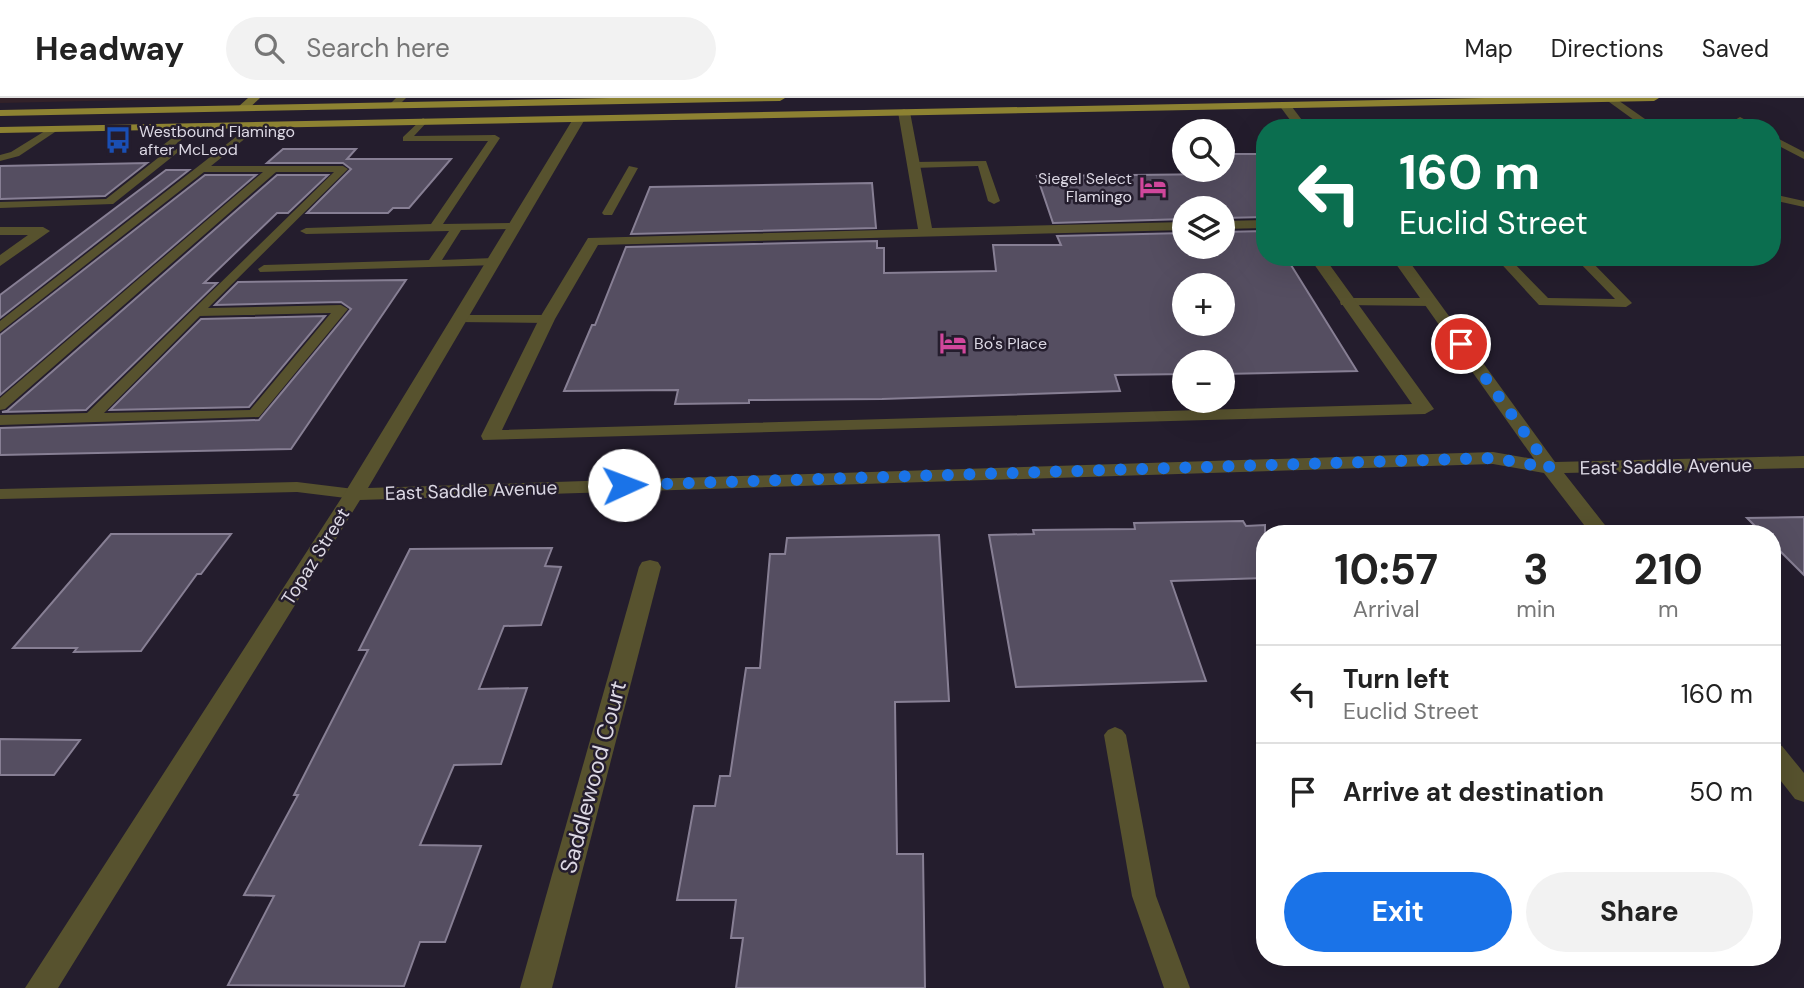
<!DOCTYPE html>
<meta charset="utf-8">
<style>
:root{--surface:#fff;--page:#f2f2f2;--text:#222;--muted:#767676;--line:#e0e0e0;--accent:#1a73e8}
body{margin:0;font-family:"DM Sans",sans-serif;background:var(--page);color:var(--text);height:100vh;display:flex;flex-direction:column;font-size:26px;white-space:nowrap}
*{box-sizing:border-box;margin:0}
p{font-size:23px;color:var(--muted)}
.icon{flex:none;width:38px;height:38px;fill:none;stroke:currentColor;stroke-width:2;stroke-linecap:round;stroke-linejoin:round}
.map{position:relative;flex:1;overflow:hidden}
.sheet{position:absolute;left:1256px;top:427px;width:525px;height:441px;display:flex;flex-direction:column;background:var(--surface);border-radius:28px;box-shadow:0 7px 28px #0002}
.sheet>*{flex:none}
.guide{position:absolute;left:1256px;top:21px;width:525px;height:147px;border-radius:28px;box-shadow:0 7px 28px #0002;background:#0b6e4f;color:#fff;overflow:hidden}
.fabs{position:absolute;left:1172px;top:21px;display:grid;gap:14px}
.fabs a{display:grid;place-items:center;width:63px;height:63px;border-radius:50%;background:var(--surface);box-shadow:0 7px 28px #0002;font-size:35px}
.pin{position:absolute;display:grid;place-items:center;width:60px;height:60px;color:#fff;margin:-30px;border:4px solid #fff;border-radius:50%;box-shadow:0 2px 7px #0007}
.me{position:absolute;width:77px;margin:-38px;rotate:88deg;stroke-linejoin:round;filter:drop-shadow(0 0 5px #0008)}
.turn{display:flex;align-items:center;gap:24px;height:147px;padding:0 28px;font-size:32px}
.turn .icon{width:91px;height:91px;stroke-width:2.5}
.turn b{display:block;font-size:49px;line-height:60px}
.eta{display:flex;justify-content:space-evenly;align-items:center;height:119px;text-align:center}
.eta b{font-size:42px;font-weight:700;line-height:49px}
.action{display:flex;gap:14px;margin-top:auto;padding:14px 28px}
.action a{flex:1;height:80px;border-radius:42px;background:var(--accent);color:#fff;font-size:28px;font-weight:700;line-height:80px;text-align:center}
.action a+a{background:var(--page);color:var(--text)}
ul{padding:0;list-style:none}
li{display:flex;align-items:center;gap:21px;height:98px;padding:0 28px;border-top:2px solid var(--line)}
li div{flex:1}
li b{display:block;font-size:26px}
li em{font-style:normal}
header{display:flex;align-items:center;gap:42px;box-sizing:border-box;height:98px;padding:0 35px;background:var(--surface);border-bottom:2px solid var(--line)}
header strong{font-size:33px}
nav{display:flex;gap:38px;margin-inline-start:auto;font-size:24px}
.search{width:490px;height:63px;background:var(--page);display:flex;align-items:center;gap:18px;box-sizing:border-box;padding:0 24px;border-radius:38px;color:var(--muted);font-size:26px}
.map>svg:first-child{display:block}
.commercial{fill:#332229}
.building{fill:#554e61;stroke:#877f94;stroke-width:2;fill-rule:evenodd}
.lines{fill:none;stroke-linecap:round;stroke-linejoin:round}
.lane{fill:#57522e;fill-rule:evenodd}
.street{fill:#57522e;fill-rule:evenodd}
.secondary{fill:#756d31;fill-rule:evenodd}
.primary{fill:#8d8232;fill-rule:evenodd}
.route{stroke:#1a73e8;stroke-width:12;stroke-dasharray:0 21.6}
.labels{text-anchor:middle;stroke-width:5;stroke-linejoin:round;paint-order:stroke}
.far-poi-label{font-size:16px;fill:#dcd8e4;stroke:#241d2d;text-anchor:start}
.street-label{font-size:19px;fill:#dcd8e4;stroke:#241d2d}
.near-street-label{font-size:23px;fill:#dcd8e4;stroke:#241d2d}
</style>
<header>
<strong>Headway</strong>
<div class="search"><svg class="icon" aria-label="search" viewBox="0 0 24 24"><circle cx="10" cy="10" r="6"/><path d="M15 15l6 6"/></svg>Search here</div>
<nav><a>Map</a><a>Directions</a><a>Saved</a></nav>
</header>
<div class="map">
<svg width="1804" height="890" viewBox="0 0 1804 890">
<rect width="100%" height="100%" fill="#241d2d"/>
<polygon class="commercial" points="0,0 221,0 0,5"/>
<g class="building">
<polygon points="283,51 356,51 347,61 451,61 409,110 393,110 388,115 307,115 351,71 343,65 267,65"/>
<polygon points="1223,56 1265,56 1265,119 1223,120 1223,110 1185,110 1185,121 1053,125 1037,78 1223,76"/>
<polygon points="147,65 105,98 0,101 0,68"/>
<polygon points="166,72 189,72 0,220 0,197"/>
<polygon points="205,77 256,77 0,297 0,237"/>
<polygon points="277,77 328,77 288,115 277,115 204,185 217,185 86,312 2,314 7,313"/>
<polygon points="872,85 876,130 631,136 650,89"/>
<path d="M1265,133V159H1286L1357,273L1223,276V264H1185V276L1115,277L1120,293L882,301L749,302V305L675,306L678,292L564,293L592,227H595L626,149L877,143V150H884V175L996,173L993,147H1061L1057,138L1185,135V149H1223V134ZM1185,187H1223V226H1185Z"/>
<polygon points="406,182 291,351 0,357 0,330 259,322 351,211 341,204 215,207 238,184"/>
<polygon points="325,218 249,309 110,312 201,221"/>
<polygon points="1804,419 1804,477 1773,446 1773,436 1763,436 1747,420"/>
<polygon points="1243,423 1246,428 1265,427 1265,480 1171,483 1206,583 1016,589 989,437 1034,436 1033,432 1135,431 1134,425"/>
<polygon points="111,436 231,436 201,476 197,476 141,553 74,554 77,550 13,550"/>
<polygon points="939,437 949,603 895,604 897,756 923,756 925,890 736,890 743,840 731,840 736,802 677,802 694,708 715,708 720,678 730,678 746,570 760,570 770,456 785,456 787,440"/>
<polygon points="552,450 545,468 561,469 541,527 504,528 479,591 527,590 501,666 454,667 420,747 481,748 445,844 420,844 404,888 228,887 274,798 244,797 298,697 294,697 368,552 359,552 410,451"/>
<polygon points="0,641 80,642 54,677 0,677"/>
</g>
<g class="lines">
<g class="lane">
<polygon points="396,0 406,0 396,10 390,10 388,8"/>
<polygon points="1615,0 1655,28 1657,30 1645,30 1605,1"/>
<polygon points="1740,19 1757,28 1759,30 1747,30 1735,22"/>
<polygon points="423,20 428,23 414,38 495,37 500,40 443,126 515,125 521,128 515,131 461,132 442,162 493,160 497,161 497,167 260,174 258,171 264,167 429,162 449,133 306,136 300,133 306,130 431,126 488,43 403,43 403,39"/>
<path d="M255,24L263,26L211,68H343L348,71L208,210L341,207L348,211L259,319L0,327V317L87,315L334,74H276L5,311L0,312V300L263,74H204L0,234V223ZM331,215L250,312L104,315L200,218Z"/>
<polygon points="191,26 199,28 171,50 177,51 177,55 113,106 0,110 0,104 106,101 163,56 155,53"/>
<polygon points="53,28 61,30 19,58 0,63 0,57 11,54"/>
<polygon points="1773,38 1804,54 1804,61 1773,45"/>
<polygon points="986,63 1000,103 994,106 988,103 978,68 913,70 908,67 913,64"/>
<polygon points="629,68 638,70 612,117 604,117 602,115"/>
<polygon points="1773,96 1804,103 1804,109 1773,102"/>
<polygon points="1495,159 1508,159 1548,200 1615,201 1574,159 1587,159 1632,205 1626,209 1539,207"/>
<polygon points="1346,200 1431,200 1437,204 1431,208 1341,207 1340,204"/>
<polygon points="459,217 547,217 554,221 547,225 454,224 454,218"/>
<polygon points="297,384 354,391 362,396 354,401 297,394 0,401 0,391"/>
<polygon points="1115,629 1122,632 1126,637 1156,798 1190,890 1164,890 1132,798 1104,637 1108,632"/>
</g>
<g class="street">
<polygon points="1281,5 1289,5 1308,30 1296,30 1279,7"/>
<polygon points="904,11 910,14 932,130 1185,124 1185,132 598,147 555,221 502,332 1412,306 1309,159 1324,159 1434,311 1425,316 483,342 481,338 539,221 588,140 918,131 898,14"/>
<polygon points="579,18 585,21 368,390 1493,354 1534,361 1391,159 1406,159 1555,364 1804,358 1804,370 1564,375 1612,436 1591,436 1544,375 1493,366 360,402 58,890 25,890 344,396 573,21"/>
<polygon points="1265,122 1265,130 1223,131 1223,123"/>
<polygon points="0,129 43,129 50,133 0,168 0,157 28,137 0,137"/>
<polygon points="650,462 658,464 661,469 552,890 520,890 639,469 642,464"/>
<polygon points="1773,646 1782,648 1804,675 1804,704 1795,701 1773,673"/>
</g>
<polygon class="secondary" points="248,0 260,0 246,13 238,13 238,9"/>
<g class="primary">
<polygon points="609,0 785,0 780,3 0,18 0,12"/>
<polygon points="1484,0 1659,0 1654,3 0,35 0,29"/>
</g>
</g>
<g class="lines">
<polyline class="route" points="624,387 1493,360 1550,370 1461,246"/>
</g>
<defs>
<symbol id="bus-bare" viewBox="-9 -9 18 18"><path d="M-5-6H5V4H4V6H2V4H-2V6H-4V4H-5ZM-3.5-4V0h7V-4ZM-3.5 1.2v1.5H-2V1.2ZM2 1.2v1.5H3.5V1.2Z" fill="#1a4fb4" stroke="#241d2d" stroke-width="2.5" paint-order="stroke"/></symbol>
<symbol id="hotel-bare" viewBox="-9 -9 18 18"><path d="M-6-4.5h1.5V1H6V5H4.5V3h-9V5H-6ZM-4 0a1.8 1.8 0 1 1 3.6 0ZM.5 0V-2.5h3Q6-2.5 6 0Z" fill="#d1479c" stroke="#241d2d" stroke-width="2.5" paint-order="stroke"/></symbol>
</defs>
<g fill-rule="evenodd">
<use href="#bus-bare" x="99" y="23" width="38" height="38"/>
<use href="#hotel-bare" x="1134" y="70" width="38" height="38"/>
<use href="#hotel-bare" x="934" y="226" width="38" height="38"/>
</g>
<g class="labels">
<g class="far-poi-label">
<text x="139" y="39">Westbound Flamingo<tspan x="139" dy="18">after McLeod</tspan></text>
<text x="1132" y="86" text-anchor="end">Siegel Select<tspan x="1132" dy="18">Flamingo</tspan></text>
<text x="974" y="251">Bo's Place</text>
</g>
<g class="street-label">
<text transform="translate(1666 368) rotate(-1)" y="7">East Saddle Avenue</text>
<text transform="translate(471 392) rotate(-2)" y="7">East Saddle Avenue</text>
<text transform="translate(315 458) rotate(-58)" y="7">Topaz Street</text>
</g>
<g class="near-street-label">
<text transform="translate(593 679) rotate(-75)" y="8">Saddlewood Court</text>
</g>
</g>
</svg>
<div class="fabs">
<a><svg class="icon" aria-label="search" viewBox="0 0 24 24"><circle cx="10" cy="10" r="6"/><path d="M15 15l6 6"/></svg></a>
<a><svg class="icon" aria-label="layers" viewBox="0 0 24 24"><path d="M12 4l9 5-9 5-9-5zM3 14l9 5 9-5"/></svg></a>
<a>+</a>
<a>−</a>
</div>
<div class="pin" style="left:1461px;top:246px;background:#d93025"><svg class="icon" aria-label="arrive" viewBox="0 0 24 24"><path d="M6 21V4h12l-3 4 3 4H6"/></svg></div>
<svg class="me" style="left:624px;top:387px" viewBox="-20 -20 40 40"><circle r="19" fill="#fff"/><path d="M0-13L10 11 0 6-10 11z" fill="#1a73e8"/></svg>
<div class="guide">
<div class="turn"><svg class="icon" aria-label="left" viewBox="0 0 24 24"><path d="M17 20v-9H6M10 6l-5 5 5 5"/></svg><div><b>160 m</b>Euclid Street</div></div>
</div>
<section class="sheet">
<div class="eta">
<div><b>10:57</b><p>Arrival</p></div>
<div><b>3</b><p>min</p></div>
<div><b>210</b><p>m</p></div>
</div>
<ul>
<li><svg class="icon" aria-label="left" viewBox="0 0 24 24"><path d="M17 20v-9H6M10 6l-5 5 5 5"/></svg><div><b>Turn left</b><p>Euclid Street</p></div><em>160 m</em></li>
<li><svg class="icon" aria-label="arrive" viewBox="0 0 24 24"><path d="M6 21V4h12l-3 4 3 4H6"/></svg><div><b>Arrive at destination</b></div><em>50 m</em></li>
</ul>
<div class="action"><a>Exit</a><a>Share</a></div>
</section>
</div>
